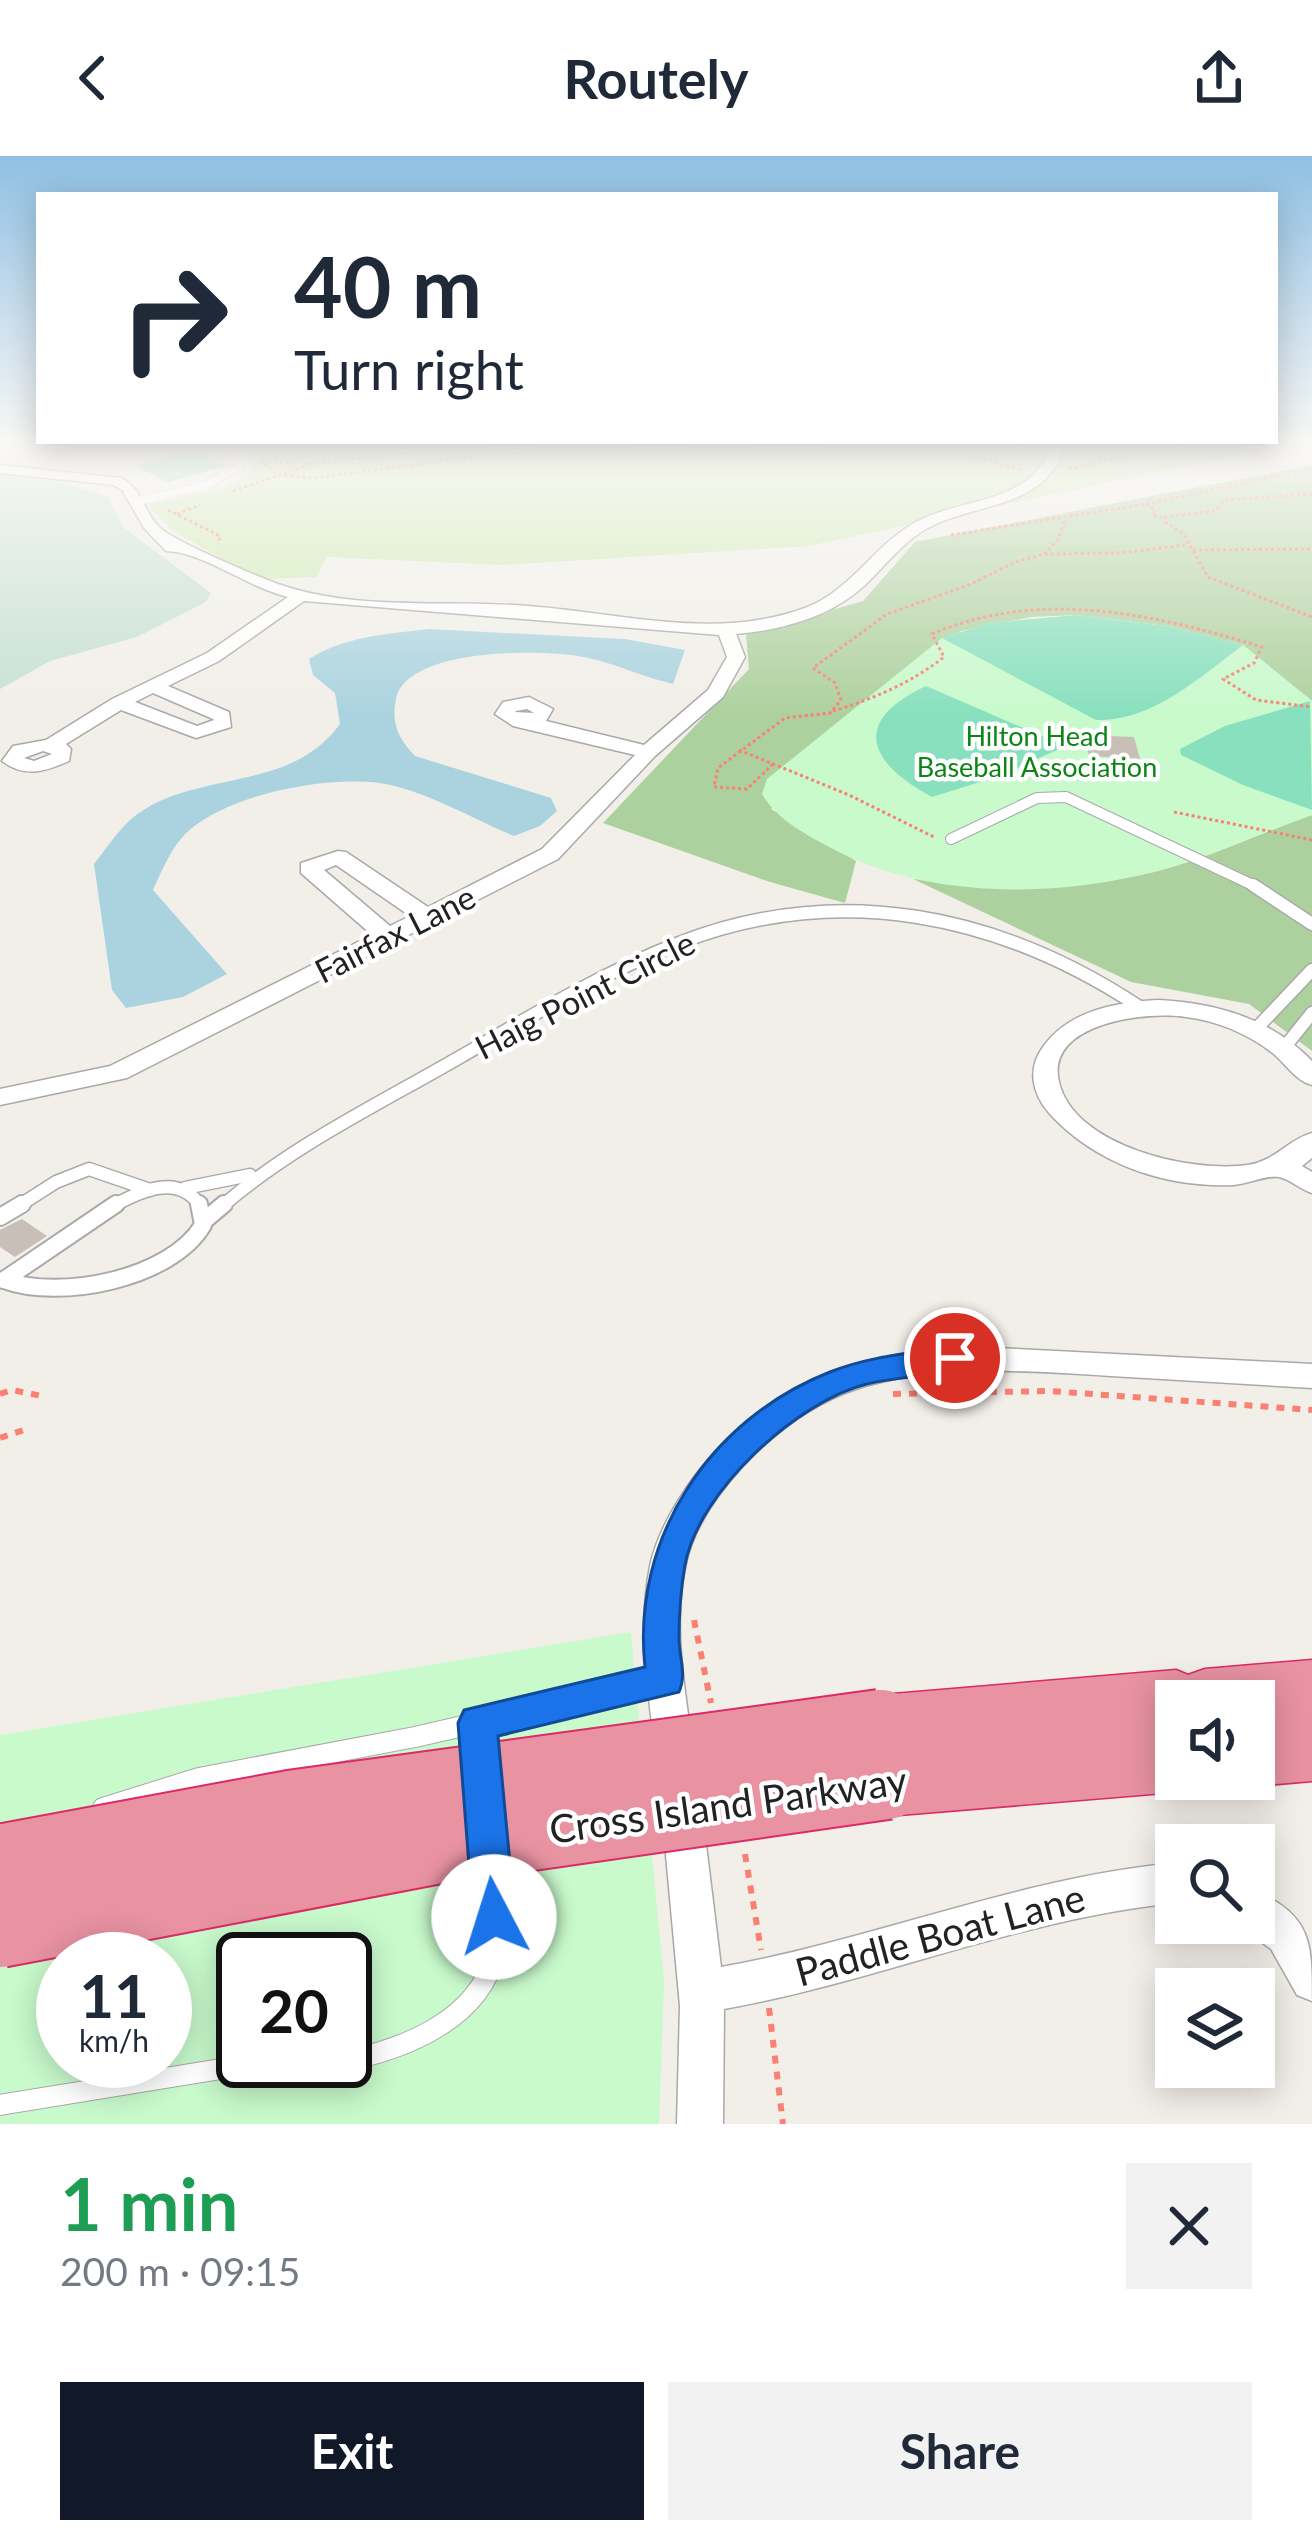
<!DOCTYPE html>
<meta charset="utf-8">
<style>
:root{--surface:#fff;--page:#f2f2f3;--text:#1f2937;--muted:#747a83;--accent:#111827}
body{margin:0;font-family:Lato,sans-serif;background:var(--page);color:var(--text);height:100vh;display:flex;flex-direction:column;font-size:45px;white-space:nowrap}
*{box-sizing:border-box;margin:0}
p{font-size:39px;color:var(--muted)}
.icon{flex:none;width:66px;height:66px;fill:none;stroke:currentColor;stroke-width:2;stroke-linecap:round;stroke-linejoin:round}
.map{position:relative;height:1968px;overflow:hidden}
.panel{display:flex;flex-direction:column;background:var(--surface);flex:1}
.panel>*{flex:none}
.guide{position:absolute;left:36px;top:36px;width:1242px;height:252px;border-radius:0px;box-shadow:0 6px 30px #0003;background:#fff;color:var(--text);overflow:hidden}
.buttons{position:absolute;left:1155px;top:1524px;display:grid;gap:24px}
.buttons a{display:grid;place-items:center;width:120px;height:120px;border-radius:0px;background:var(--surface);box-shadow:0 6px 30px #0003;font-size:60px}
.speed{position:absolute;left:36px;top:1776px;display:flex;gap:24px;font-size:60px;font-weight:700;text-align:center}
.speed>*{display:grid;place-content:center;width:156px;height:156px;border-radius:50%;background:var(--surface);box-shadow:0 6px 30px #0003;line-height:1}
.speed small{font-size:30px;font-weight:400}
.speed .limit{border:6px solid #111;border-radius:18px;background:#fff;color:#111}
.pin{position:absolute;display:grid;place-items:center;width:102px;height:102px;color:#fff;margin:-51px;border:6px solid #fff;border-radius:50%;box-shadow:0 3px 12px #0007}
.me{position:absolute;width:132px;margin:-66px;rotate:355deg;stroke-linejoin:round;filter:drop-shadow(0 0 9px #0008)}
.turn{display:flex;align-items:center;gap:42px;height:252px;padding:0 60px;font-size:54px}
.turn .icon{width:156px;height:156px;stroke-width:2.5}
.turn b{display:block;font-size:84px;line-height:102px}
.round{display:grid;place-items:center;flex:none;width:126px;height:126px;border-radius:0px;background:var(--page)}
.summary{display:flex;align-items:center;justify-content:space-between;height:204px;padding:0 60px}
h1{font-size:72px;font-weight:700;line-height:90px;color:#1e9e55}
.cta{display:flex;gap:24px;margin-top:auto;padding:24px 60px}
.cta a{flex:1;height:138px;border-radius:0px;background:var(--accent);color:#fff;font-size:48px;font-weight:700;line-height:138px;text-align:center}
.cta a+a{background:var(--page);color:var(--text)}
header{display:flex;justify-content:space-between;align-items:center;height:156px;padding:0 60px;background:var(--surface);font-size:54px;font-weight:700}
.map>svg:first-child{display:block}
.grass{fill:#cdebb0}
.forest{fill:#add19e}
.wetland{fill:#c6e0d4}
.park{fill:#c8facc;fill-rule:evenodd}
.pitch{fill:#88e0be}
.water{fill:#aad3df}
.building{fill:#c7bfb8}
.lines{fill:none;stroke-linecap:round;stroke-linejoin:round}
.lane-far4-casing{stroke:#a9a9a9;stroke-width:9}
.lane-far3-casing{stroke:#a9a9a9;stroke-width:12}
.lane-far2-casing{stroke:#a9a9a9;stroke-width:15}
.lane-far1-casing{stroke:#a9a9a9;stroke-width:20}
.lane-casing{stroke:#a9a9a9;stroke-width:22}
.street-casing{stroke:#a9a9a9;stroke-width:3}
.highway-casing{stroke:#dc2a67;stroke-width:3}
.path-far1{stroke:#fa8072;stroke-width:3;stroke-dasharray:3 3;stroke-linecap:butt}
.path{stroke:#fa8072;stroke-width:6;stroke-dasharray:8 8;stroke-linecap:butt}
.lane-far4{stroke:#fff;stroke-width:8}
.lane-far3{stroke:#fff;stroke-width:10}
.lane-far2{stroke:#fff;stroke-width:12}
.lane-far1{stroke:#fff;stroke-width:16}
.lane{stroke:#fff;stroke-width:20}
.street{fill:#fff;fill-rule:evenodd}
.highway{fill:#e892a2;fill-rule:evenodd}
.highway-bridge-casing{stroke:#dc2a67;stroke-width:80;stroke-linecap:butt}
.highway-bridge{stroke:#e892a2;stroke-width:76}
.route{fill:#1a73e8;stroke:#114b97;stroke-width:3}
.labels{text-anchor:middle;stroke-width:9;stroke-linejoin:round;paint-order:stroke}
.far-park-label{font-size:27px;fill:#0c8416;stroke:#fff}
.street-label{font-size:33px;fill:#222;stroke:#fff}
.near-street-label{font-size:39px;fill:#222;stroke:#fff}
</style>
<header><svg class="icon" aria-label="back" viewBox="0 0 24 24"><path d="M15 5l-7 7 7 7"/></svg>Routely<svg class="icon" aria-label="share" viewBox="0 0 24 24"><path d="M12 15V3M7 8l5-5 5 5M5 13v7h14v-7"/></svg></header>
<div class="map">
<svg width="1312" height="1968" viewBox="0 0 1312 1968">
<rect width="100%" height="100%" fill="#f2efe9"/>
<polygon class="grass" points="1312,283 809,390 502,409 327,401 316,421 259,423 174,376 148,349 224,332 252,316 248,285 780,285 960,293 1017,285"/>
<g class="forest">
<polygon points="1312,309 1312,545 1243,489 1166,470 1076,459 1032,461 961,475 771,653 856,705 845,747 770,726 603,667 749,513 746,479 863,445 915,386"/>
<path d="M1312,659V895L1249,848L1131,826L913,723C995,733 1073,735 1154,716C1207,703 1260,677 1312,659Z"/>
</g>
<polygon class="wetland" points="0,318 53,323 108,341 123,371 211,437 206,446 137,481 50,505 0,533"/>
<g class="park">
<path d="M1076,459L1166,470L1243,489L1312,545V659C1261,677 1209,701 1157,715C1055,742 928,743 833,693C807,679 777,664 762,638L767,623L942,482L990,467Z"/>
<path d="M631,1476L664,1826L659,1968H0V1579ZM63,1803H165V1905H63ZM243,1803H345V1905H243Z"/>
</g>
<g class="pitch">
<polygon points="192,295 226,310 168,326 135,310"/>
<path d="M1076,459L1166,470L1243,489C1200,521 1152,566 1096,564L942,482L990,467Z"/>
<path d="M926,530L1056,586L1057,594L999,620L932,641C867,606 851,565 926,530Z"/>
<polygon points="1310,545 1312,654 1243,629 1181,599 1180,593 1225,570"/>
</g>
<path class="water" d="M429,473L625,483L685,494L673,528C643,521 614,507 584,501C544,493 407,491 396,543C391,567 398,582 415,600L551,642L557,655L540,670L514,680C475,664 437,641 395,630C341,616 235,636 192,672C173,687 163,712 153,734L227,818L183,841L126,852L112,834L94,708C109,689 124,665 145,653C208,615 292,634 340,568L335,537L313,519L309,503C346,480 387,478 429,473Z"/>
<g class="building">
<polygon points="1084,579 1134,581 1140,603 1089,600"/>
<polygon points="22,1063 47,1080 15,1101 0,1091 0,1074"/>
</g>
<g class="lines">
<defs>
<polyline id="lane-far4" points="136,346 206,329 239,311 226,285"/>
<polyline id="lane-far3" points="951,683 1037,642 1066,641 1259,732"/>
<g id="lane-far2">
<polyline points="1253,729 1312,768"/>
<polyline points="1255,874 1312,814"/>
<polyline points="1284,892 1312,857"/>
<polyline points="185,1032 250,1019"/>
<polyline points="17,1051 56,1026 89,1013 150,1034"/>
<path d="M111,1051C140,1035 179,1016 201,1051"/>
<path d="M221,1051C293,989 379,948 460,901C531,860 602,817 679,787C839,725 998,758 1138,850"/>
</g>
<g id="lane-far1">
<polyline points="0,1061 22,1048"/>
<polyline points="205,1064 224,1048"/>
<path d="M4,1124C59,1145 171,1123 203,1069L199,1048"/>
<polyline points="4,1124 116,1048"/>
</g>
<g id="lane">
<polyline points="103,1652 199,1622 415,1581 660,1525"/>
<path d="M345,1905C404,1893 480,1864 495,1797C501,1766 493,1734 490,1704"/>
<polyline points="0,1949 233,1911 338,1905"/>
</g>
<g id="street">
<path d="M1044,285H1058L1064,292C1044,354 974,346 926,373C902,387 885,410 865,429C831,461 782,474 736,478L745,501L723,541L655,600L558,703L127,922L0,949V933L110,910L372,779L301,717V707L338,695L346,696L428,751L542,693L635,599L513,570L495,558L503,546L529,541L553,553L546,565L644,589L708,534L727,501L719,479L304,445L219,505L168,530L229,556L231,571L196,582L121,554L66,588L71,593L69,605C44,616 25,622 2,605L13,590L46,584L112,543L207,497L288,441C246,431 206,397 166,395L144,372L122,334L113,329L0,317V309L121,322C142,332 143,355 159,371C174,385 243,414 265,423C346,457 442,443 528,450C622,457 714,485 805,452C853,434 876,385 920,364C964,342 1031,347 1050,292ZM153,537L213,563L214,564L197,570L135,546ZM527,553L534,557L515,556L516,555ZM43,595L52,598L34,605L24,602ZM336,709L410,760L390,770L324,714Z"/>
<path d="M1159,844C1216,847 1272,863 1312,905V929C1295,925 1284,905 1270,895C1246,877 1217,865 1186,861C1148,855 1045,866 1059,926C1074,991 1192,1017 1248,1009C1275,1005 1289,983 1312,977V1002L1302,1010L1312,1016V1037C1301,1034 1290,1023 1279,1021C1267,1019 1247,1028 1234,1029C1166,1032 1095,1008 1049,957C1032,937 1027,913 1043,891C1069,854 1117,846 1159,844Z"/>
<path d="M996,1192L1312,1208V1232C1245,1228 1178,1224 1111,1220C1027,1215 937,1207 856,1233C811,1248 775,1276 743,1310C719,1336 696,1367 687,1403C671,1465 685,1532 693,1594L688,1607L674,1612L660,1607L655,1594C648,1533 638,1471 650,1410C657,1378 675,1347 695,1320C769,1221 878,1196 996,1192Z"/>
<path d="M682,1637L696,1642L702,1656L721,1811C874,1784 1021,1721 1176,1707V1747C1022,1762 876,1826 724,1853L723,1968H677L680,1850L662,1656L668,1642Z"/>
<path d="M1254,1734C1312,1760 1312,1786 1312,1845L1297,1839L1271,1793L1239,1770L1254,1767Z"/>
</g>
<polygon id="highway" points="1312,1504 1312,1625 1254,1630 1236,1623 1254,1623 1254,1545 1176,1545 1176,1623 1203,1623 1176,1636 887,1660 861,1650 850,1625 864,1599 856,1596 845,1572 856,1548 881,1539 1176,1514 1188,1519 1205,1513"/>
</defs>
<use href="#lane-far4" class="lane-far4-casing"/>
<use href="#lane-far3" class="lane-far3-casing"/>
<use href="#lane-far2" class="lane-far2-casing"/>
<use href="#lane-far1" class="lane-far1-casing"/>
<use href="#lane" class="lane-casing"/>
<use href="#street" class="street-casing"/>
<use href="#highway" class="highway-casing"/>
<g class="path-far1">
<polyline points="259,305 279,319 314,322 489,299 713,285 952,295 1022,314"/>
<polyline points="262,305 312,308 449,292 575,285"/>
<polyline points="1069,313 1193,285"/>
<polyline points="233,335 307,310"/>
<polyline points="1312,338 1225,344 1214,355 1166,361 1165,366 1183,377 1208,421 1312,461"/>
<polyline points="1146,348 1155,354 1153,360 1166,362"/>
<polyline points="168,354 220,380 218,388"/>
<polyline points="177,358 200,349"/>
<polyline points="951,379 1146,348 1312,313"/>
<polyline points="1193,394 1312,393"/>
<polyline points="1044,398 1058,384 1065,363"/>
<path d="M833,555C873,543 911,527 944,501L932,478C1039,432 1155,458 1262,491L1254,507L1223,523L1256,544L1312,551"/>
<polyline points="739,594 849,639 936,682"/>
<polyline points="773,608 747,633 714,631 718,612 785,562 830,557 841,544 835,527 813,512 887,458 969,429 1015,406 1044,398 1121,397 1185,389"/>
<polyline points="1174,656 1312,684"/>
</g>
<g class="path">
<polyline points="0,1238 12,1234 42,1240"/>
<polyline points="893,1238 1050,1235 1312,1254"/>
<polyline points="0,1282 27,1273"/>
<polyline points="694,1464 711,1547"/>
<polyline points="745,1698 761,1794"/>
<polyline points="769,1852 783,1968"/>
</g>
<use href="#lane-far4" class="lane-far4"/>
<use href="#lane-far3" class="lane-far3"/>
<use href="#lane-far2" class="lane-far2"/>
<use href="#lane-far1" class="lane-far1"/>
<use href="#lane" class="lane"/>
<use href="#street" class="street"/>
<use href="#highway" class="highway"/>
<defs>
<g id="highway-bridge">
<polyline points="0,1707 290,1653 881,1572"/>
<polyline points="0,1773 434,1690 887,1625"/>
</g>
</defs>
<use href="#highway-bridge" class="highway-bridge-casing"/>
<use href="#highway-bridge" class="highway-bridge"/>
</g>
<linearGradient id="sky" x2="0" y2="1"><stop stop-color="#8fc0e4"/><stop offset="0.51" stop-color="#f9f8f5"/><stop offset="1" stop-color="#f9f8f5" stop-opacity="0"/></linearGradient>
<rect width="1312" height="559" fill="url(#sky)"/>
<path class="route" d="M955,1190L966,1194L971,1202L966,1211C934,1221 900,1220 867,1228C797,1245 698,1336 685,1409C681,1432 679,1459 679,1482C679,1502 687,1518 679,1536L498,1580L515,1761L509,1776L494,1782L479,1776L473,1761L458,1567L464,1554L645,1511C631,1382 710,1263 830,1216C870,1200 913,1197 955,1190Z"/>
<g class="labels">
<g class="far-park-label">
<text x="1037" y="590">Hilton Head<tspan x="1037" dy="31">Baseball Association</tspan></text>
</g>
<g class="street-label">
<text transform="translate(395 778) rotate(-27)" y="12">Fairfax Lane</text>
<text transform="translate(585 839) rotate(-27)" y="12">Haig Point Circle</text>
</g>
<g class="near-street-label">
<text transform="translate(728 1649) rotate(-8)" y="14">Cross Island Parkway</text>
<text transform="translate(940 1779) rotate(-15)" y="14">Paddle Boat Lane</text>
</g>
</g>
</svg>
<div class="buttons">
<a><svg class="icon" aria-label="sound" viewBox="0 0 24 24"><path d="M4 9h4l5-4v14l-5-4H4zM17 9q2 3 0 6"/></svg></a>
<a><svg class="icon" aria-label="search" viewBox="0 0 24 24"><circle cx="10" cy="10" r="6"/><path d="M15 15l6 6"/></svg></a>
<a><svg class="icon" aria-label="layers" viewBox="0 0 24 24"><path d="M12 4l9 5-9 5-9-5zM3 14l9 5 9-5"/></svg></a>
</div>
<div class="speed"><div>11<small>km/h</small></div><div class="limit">20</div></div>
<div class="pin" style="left:955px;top:1202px;background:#d93025"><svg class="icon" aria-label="arrive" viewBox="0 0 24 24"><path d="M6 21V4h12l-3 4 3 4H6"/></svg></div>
<svg class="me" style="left:494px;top:1761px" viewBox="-20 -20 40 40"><circle r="19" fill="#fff"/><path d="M0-13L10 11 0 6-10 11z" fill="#1a73e8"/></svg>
<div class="guide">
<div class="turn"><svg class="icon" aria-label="right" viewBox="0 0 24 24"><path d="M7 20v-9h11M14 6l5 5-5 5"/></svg><div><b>40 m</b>Turn right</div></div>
</div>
</div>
<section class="panel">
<div class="summary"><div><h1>1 min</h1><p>200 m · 09:15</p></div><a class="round"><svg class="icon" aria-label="close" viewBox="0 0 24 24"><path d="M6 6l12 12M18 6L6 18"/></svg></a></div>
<div class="cta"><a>Exit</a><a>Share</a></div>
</section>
